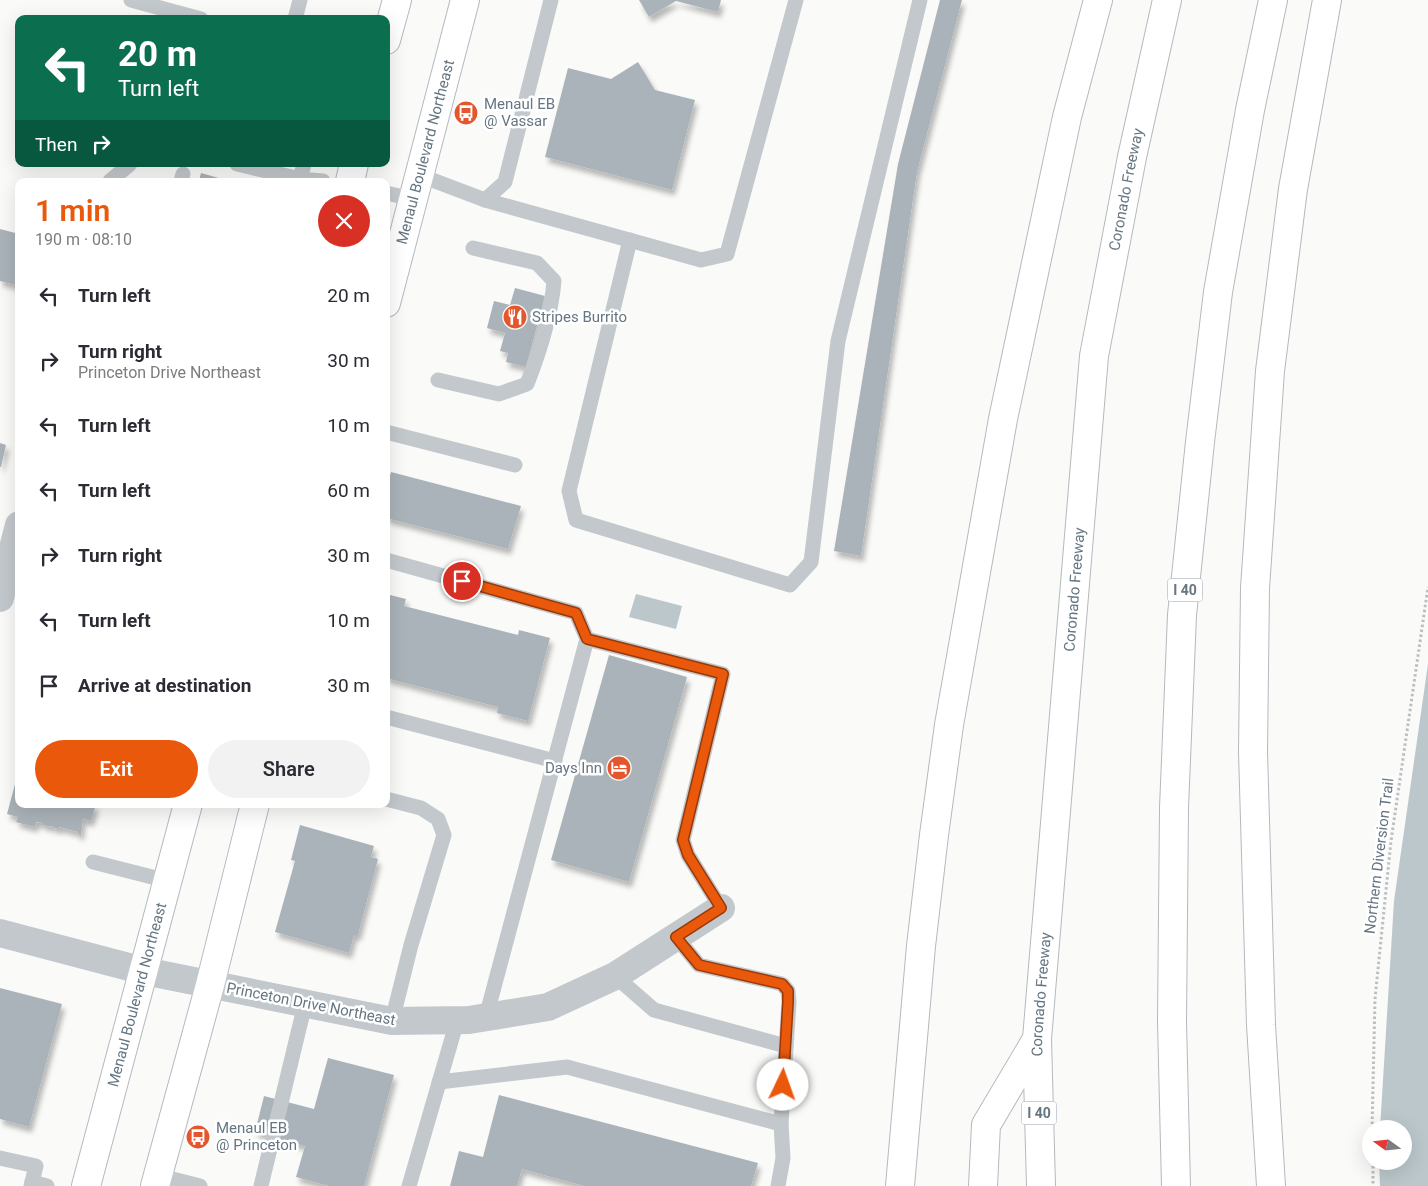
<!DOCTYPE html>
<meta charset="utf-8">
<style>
:root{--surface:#fff;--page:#f2f2f3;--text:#2b2b33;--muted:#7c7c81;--accent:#ea580c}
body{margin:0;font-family:Roboto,sans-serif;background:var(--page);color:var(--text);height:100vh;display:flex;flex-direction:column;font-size:19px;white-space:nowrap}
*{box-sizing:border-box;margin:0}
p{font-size:16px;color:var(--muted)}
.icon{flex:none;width:28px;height:28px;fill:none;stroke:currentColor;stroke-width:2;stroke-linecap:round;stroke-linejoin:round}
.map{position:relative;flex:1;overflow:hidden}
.drawer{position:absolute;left:15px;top:178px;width:375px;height:630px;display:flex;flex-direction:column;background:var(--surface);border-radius:10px;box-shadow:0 5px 20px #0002}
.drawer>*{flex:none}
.hud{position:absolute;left:15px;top:15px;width:375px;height:152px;border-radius:10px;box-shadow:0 5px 20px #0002;background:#0b6e4f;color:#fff;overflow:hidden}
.needle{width:32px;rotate:285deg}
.fabs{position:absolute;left:1362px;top:1120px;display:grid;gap:10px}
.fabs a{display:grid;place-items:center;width:50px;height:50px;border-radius:50%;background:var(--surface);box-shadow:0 5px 20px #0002;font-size:25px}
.pin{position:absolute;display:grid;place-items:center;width:42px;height:42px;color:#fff;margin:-21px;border:2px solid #fff;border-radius:50%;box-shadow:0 1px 5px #0007}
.me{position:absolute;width:55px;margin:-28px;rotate:3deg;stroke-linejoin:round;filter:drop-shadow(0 0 4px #0008)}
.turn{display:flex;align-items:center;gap:18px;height:105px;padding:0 20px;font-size:22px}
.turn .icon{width:65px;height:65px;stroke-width:2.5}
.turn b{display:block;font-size:35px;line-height:42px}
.then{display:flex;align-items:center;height:48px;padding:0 20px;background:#0003;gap:10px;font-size:19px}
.round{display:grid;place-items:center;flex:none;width:52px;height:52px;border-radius:26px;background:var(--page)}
.summary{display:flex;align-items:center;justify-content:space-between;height:85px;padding:0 20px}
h1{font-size:30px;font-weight:600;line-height:38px;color:var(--accent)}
.button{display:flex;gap:10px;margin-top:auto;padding:10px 20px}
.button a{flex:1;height:58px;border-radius:30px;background:var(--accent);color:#fff;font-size:20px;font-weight:600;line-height:58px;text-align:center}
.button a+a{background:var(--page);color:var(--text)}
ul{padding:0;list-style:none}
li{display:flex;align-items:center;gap:15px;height:65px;padding:0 20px}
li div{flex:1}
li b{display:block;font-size:19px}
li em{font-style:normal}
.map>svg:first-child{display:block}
.water{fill:#bbc7cb}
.building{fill:#aab3b9;filter:url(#shadow)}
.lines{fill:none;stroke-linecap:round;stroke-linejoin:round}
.secondary-casing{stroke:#b3babf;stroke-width:30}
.motorway-casing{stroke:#b4b9bd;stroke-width:30}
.path{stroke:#bbbfc2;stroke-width:3;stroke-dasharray:2.5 2.5;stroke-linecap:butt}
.service{stroke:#c3c8cc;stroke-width:15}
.minor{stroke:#c3c8cc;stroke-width:28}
.secondary{stroke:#fff;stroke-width:28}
.motorway{stroke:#fff;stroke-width:28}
.route-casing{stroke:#983908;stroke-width:12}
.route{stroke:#ea580c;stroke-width:9}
.labels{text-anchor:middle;stroke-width:5;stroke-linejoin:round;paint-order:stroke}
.shield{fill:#fff;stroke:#939fa8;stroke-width:1}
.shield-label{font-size:14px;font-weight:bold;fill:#657683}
.poi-label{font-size:15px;fill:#657683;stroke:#fff;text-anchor:start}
.street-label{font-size:15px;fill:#657683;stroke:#fff}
</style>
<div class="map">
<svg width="1428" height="1186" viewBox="0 0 1428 1186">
<defs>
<filter id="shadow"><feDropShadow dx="3" dy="5.5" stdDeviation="2.5" flood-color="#0004"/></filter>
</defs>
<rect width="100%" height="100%" fill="#fafaf8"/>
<g class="water">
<polygon points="636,594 682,606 676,629 629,617"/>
<polygon points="1428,664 1428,1186 1380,1186 1379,1161 1404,1161 1404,1129 1380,1129 1394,901"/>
</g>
<g class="building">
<polygon points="639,0 721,0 718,12 676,1 649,17"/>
<polygon points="940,0 962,0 917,172 861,556 834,551 898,164"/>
<polygon points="638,62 655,90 695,100 672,190 545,157 568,68 611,79"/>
<polygon points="201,173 229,181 199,181"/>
<polygon points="0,229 19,234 19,290 15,289 16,285 0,281"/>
<polygon points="515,288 545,296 526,367 506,362 508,353 500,351 505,333 487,328 494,301 510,305"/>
<polygon points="0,443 6,445 1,467 0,467"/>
<polygon points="391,472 521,506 508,549 386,518 386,488"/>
<polygon points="386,594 406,599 404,606 518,635 519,630 550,638 528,721 497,713 498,707 386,678"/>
<polygon points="609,655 687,677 629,882 551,860"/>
<polygon points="18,773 19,804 96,804 91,821 83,819 81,835 77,834 78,832 59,827 59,829 54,828 55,827 42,825 43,823 36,822 35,827 16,822 18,817 7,814"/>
<polygon points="300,825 374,846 371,857 378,859 358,935 354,935 349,953 275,932 295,861 291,860"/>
<polygon points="0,988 62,1004 29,1127 0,1119"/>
<polygon points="328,1058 394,1075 364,1186 329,1186 296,1177 305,1146 255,1132 264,1096 314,1109"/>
<polygon points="499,1095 758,1163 751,1186 584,1186 522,1169 517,1186 450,1186 459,1151 483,1157"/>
</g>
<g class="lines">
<defs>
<g id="secondary">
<polyline points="386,40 397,0"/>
<polyline points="350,181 354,164"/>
<path id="s1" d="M386,303L465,0"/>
<path id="s2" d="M86,1186L188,804"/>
<polyline points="155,1186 210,985 255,804"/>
</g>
<g id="motorway">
<polyline points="900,1186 921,946 934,835 949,725 1003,419 1067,117 1098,0"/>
<polyline points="983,1186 986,1125 1037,1039"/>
<path id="s3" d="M1041,1186L1037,1039L1094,356L1132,157L1167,0"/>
<polyline points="1176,1186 1172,1022 1174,808 1182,615 1200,442 1218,292 1250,110 1273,0"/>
<polyline points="1271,1186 1261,1025 1253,752 1255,588 1270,371 1293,189 1327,0"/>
</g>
</defs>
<use href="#secondary" class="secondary-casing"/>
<use href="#motorway" class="motorway-casing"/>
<g class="path">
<polyline points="1372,1129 1375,999 1391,841 1428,587"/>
<polyline points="1373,1161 1373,1186"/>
</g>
<g class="service">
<polyline points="131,0 201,19"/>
<polyline points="295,19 300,0"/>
<polyline points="237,164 300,179 323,181"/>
<polyline points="419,175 485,200 505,182 551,0"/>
<polyline points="300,179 304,164"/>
<polyline points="110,181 130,164"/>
<polyline points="181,181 183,174"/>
<polyline points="386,193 413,199"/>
<polyline points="485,200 701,260 727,254 796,0"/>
<polyline points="630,240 569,491 576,520 790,585 811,562 838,341 920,0"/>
<path d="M438,380L499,394L527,384C540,351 551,317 554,281L537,263L473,248"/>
<polyline points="386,432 515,465"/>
<polyline points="386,560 576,613 587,639 486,1017"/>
<polyline points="587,639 723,674 683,840 688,855 721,908"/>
<polyline points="386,717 555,761"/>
<polyline points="386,799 421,808 438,819 444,835 411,945 392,1021"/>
<polyline points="93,862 168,881"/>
<polyline points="615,976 654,1010 786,1046"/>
<polyline points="439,1082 567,1067 781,1124 789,1002 788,991 782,984 699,965 676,937"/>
<polyline points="0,1158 36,1166 31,1186"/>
<polyline points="157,1175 200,1186"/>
<polyline points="32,1182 47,1186"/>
<polyline points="261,1186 305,1004"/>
<polyline points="409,1186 457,1021"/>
<polyline points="778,1186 783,1158 781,1124"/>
</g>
<g class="minor">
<polyline points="0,598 19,525"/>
<polyline points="0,933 144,971 392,1021 469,1020 548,1007 615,976 721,908"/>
</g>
<use href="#secondary" class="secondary"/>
<use href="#motorway" class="motorway"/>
</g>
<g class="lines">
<defs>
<polyline id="route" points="462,581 576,613 587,639 723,674 683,840 688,855 721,908 676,937 699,965 782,984 788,991 788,1002 783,1085"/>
</defs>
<use href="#route" class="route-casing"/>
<use href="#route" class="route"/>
</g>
<defs>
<symbol id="bus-disc" viewBox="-11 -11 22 22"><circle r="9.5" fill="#e4572e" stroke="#fff"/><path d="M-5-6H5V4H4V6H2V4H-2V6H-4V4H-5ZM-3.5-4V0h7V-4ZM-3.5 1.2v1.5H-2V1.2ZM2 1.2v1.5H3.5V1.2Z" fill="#fff"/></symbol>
<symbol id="restaurant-disc" viewBox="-11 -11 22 22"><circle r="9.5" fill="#e4572e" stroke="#fff"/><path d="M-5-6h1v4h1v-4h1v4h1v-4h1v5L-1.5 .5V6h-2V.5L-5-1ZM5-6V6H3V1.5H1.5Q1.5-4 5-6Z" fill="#fff"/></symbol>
<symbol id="hotel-disc" viewBox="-11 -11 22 22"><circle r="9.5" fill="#e4572e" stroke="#fff"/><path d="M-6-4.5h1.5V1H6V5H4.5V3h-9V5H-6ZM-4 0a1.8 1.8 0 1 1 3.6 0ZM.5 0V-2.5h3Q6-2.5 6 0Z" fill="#fff"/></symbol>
</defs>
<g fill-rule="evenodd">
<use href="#bus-disc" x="452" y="99" width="28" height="28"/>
<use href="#restaurant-disc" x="501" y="303" width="28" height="28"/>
<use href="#hotel-disc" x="605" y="754" width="28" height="28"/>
<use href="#bus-disc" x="184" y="1123" width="28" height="28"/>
</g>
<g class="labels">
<g class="shield">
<rect x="1167.5" y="578.5" width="35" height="23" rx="4"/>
<rect x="1021.5" y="1101.5" width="35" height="23" rx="4"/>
</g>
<g class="shield-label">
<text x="1185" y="595">I 40</text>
<text x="1039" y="1118">I 40</text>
</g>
<g class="poi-label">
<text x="484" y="109">Menaul EB<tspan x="484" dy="17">@ Vassar</tspan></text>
<text x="532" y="322">Stripes Burrito</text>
<text x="602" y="773" text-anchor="end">Days Inn</text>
<text x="216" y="1133">Menaul EB<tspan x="216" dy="17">@ Princeton</tspan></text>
</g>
<g class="street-label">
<text dy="5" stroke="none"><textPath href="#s1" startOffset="156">Menaul Boulevard Northeast</textPath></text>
<text dy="5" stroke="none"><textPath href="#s3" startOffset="1002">Coronado Freeway</textPath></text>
<text dy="5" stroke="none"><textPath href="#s3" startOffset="598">Coronado Freeway</textPath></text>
<text transform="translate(1379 856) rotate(-83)" y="5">Northern Diversion Trail</text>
<text dy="5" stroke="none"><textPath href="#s3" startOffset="192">Coronado Freeway</textPath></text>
<text dy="5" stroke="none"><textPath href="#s2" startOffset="198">Menaul Boulevard Northeast</textPath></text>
<text transform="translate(311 1004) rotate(11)" y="5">Princeton Drive Northeast</text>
</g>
</g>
</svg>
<div class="fabs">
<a><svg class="needle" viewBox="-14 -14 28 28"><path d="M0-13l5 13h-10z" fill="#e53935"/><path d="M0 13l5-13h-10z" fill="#7c7c81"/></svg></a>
</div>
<div class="pin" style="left:462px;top:581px;background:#d93025"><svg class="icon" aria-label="arrive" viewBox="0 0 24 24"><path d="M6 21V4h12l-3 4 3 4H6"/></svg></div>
<svg class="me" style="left:783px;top:1085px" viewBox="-20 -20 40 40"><circle r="19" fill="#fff"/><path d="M0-13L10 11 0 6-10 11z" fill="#ea580c"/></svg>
<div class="hud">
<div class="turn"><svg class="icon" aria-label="left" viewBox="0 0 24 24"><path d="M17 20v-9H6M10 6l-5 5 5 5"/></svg><div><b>20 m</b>Turn left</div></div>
<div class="then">Then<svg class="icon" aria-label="right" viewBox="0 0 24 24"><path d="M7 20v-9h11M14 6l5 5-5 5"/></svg></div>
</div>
<section class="drawer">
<div class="summary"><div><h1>1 min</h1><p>190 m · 08:10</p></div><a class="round" style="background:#d93025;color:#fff"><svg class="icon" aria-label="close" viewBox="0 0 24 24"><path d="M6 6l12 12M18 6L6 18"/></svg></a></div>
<ul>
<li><svg class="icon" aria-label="left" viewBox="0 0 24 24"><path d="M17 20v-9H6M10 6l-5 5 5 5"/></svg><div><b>Turn left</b></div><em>20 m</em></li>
<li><svg class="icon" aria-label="right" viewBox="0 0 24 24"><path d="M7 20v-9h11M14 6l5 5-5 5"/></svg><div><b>Turn right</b><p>Princeton Drive Northeast</p></div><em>30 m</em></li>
<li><svg class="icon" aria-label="left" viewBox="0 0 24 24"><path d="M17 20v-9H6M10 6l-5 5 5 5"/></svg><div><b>Turn left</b></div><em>10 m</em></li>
<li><svg class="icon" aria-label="left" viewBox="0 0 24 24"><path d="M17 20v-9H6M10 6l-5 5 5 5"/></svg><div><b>Turn left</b></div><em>60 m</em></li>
<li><svg class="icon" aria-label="right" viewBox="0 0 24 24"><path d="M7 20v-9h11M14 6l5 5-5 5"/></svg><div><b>Turn right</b></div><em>30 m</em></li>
<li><svg class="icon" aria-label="left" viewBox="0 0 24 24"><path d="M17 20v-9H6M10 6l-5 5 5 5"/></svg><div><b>Turn left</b></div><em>10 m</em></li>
<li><svg class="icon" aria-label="arrive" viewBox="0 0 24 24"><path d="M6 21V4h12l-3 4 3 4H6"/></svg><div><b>Arrive at destination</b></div><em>30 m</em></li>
</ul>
<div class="button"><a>Exit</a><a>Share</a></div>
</section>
</div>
